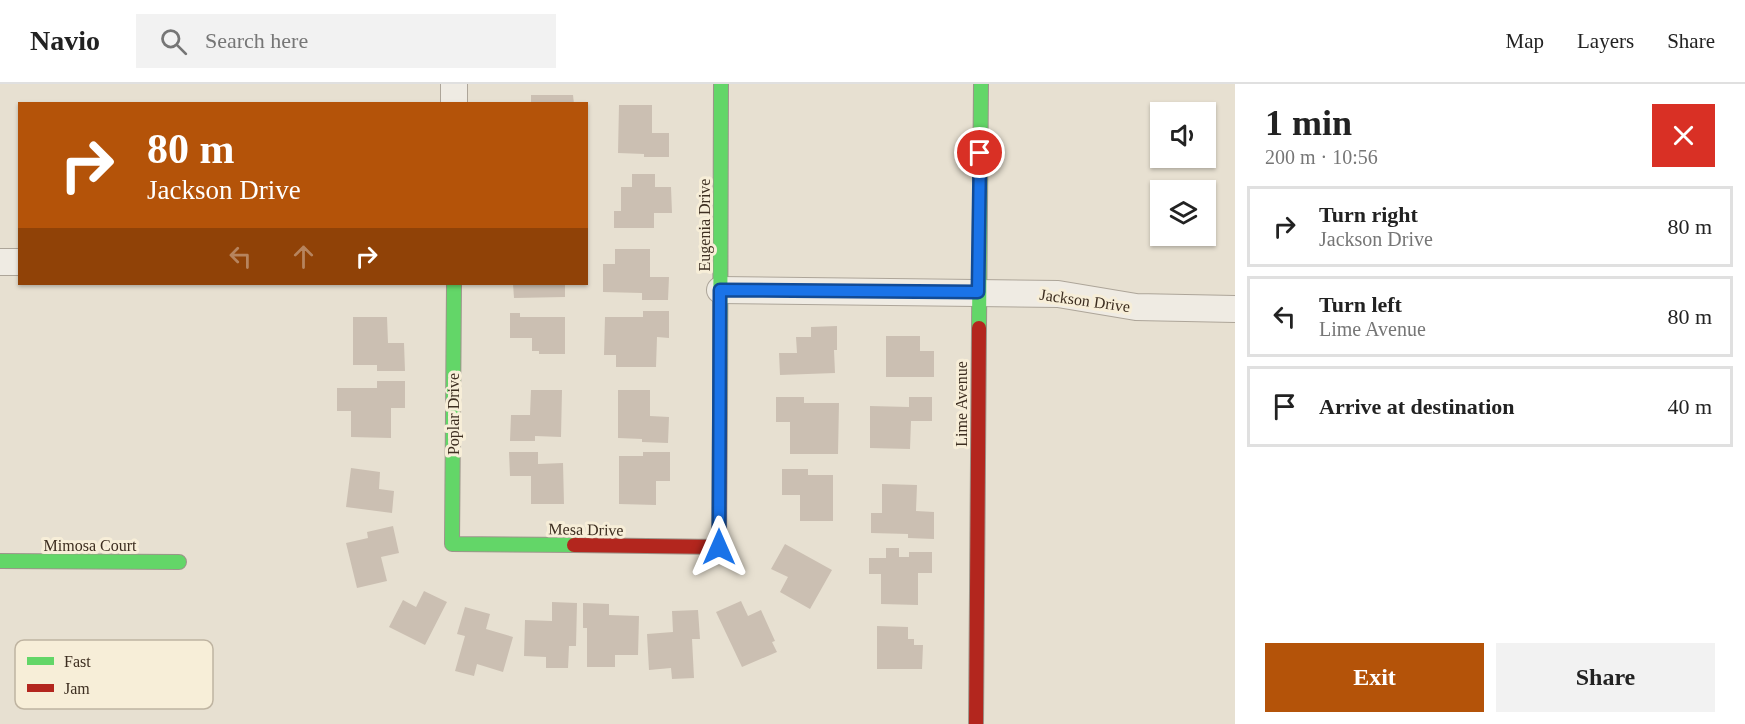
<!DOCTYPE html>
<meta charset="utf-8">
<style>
:root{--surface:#fff;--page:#f2f2f2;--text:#222;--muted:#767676;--line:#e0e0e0;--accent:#b45309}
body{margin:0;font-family:Georgia,serif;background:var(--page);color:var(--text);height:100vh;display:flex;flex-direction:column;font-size:22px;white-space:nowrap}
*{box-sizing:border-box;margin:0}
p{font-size:20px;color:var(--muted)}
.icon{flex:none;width:33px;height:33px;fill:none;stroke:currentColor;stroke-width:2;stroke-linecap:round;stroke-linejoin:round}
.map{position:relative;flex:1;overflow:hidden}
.panel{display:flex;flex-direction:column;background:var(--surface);width:510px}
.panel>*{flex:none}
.top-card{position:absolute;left:18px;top:18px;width:570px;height:183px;border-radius:0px;box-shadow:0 2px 4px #0004;background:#b45309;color:#fff;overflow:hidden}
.fabs{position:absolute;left:1150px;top:18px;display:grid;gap:12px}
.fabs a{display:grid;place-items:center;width:66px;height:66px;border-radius:0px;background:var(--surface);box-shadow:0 2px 4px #0004;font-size:30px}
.pin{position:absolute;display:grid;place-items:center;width:51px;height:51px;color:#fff;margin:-26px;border:3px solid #fff;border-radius:50%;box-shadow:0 2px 6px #0007}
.me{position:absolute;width:66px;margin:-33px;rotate:0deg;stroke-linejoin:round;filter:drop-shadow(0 0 4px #0008)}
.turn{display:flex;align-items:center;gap:21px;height:126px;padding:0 30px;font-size:27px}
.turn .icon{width:78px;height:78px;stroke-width:2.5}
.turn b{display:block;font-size:42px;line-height:51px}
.lanes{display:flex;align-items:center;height:57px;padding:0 30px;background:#0003;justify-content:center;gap:30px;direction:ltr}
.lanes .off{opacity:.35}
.round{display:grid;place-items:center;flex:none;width:63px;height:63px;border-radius:0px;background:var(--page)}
.headline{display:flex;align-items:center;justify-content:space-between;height:102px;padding:0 30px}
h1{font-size:36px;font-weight:800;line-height:45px}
.primary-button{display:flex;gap:12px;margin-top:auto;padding:12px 30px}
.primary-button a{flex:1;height:69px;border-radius:0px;background:var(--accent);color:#fff;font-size:24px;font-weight:800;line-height:69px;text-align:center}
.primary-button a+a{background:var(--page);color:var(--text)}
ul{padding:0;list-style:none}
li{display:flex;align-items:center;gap:18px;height:81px;margin:0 12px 9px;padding:0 18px;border:3px solid var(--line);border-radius:0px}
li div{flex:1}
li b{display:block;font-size:22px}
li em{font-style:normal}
header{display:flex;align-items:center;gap:36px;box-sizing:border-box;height:84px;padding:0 30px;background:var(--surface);border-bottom:2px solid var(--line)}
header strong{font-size:28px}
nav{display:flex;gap:33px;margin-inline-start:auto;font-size:21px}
.search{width:420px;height:54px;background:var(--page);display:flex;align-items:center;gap:15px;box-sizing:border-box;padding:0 21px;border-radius:0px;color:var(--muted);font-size:22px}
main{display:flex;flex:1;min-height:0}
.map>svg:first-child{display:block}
.building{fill:#cbbfb2}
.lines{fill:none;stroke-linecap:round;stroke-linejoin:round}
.street-casing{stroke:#ada599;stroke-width:28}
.fast-casing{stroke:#9c958a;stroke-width:16}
.jam-casing{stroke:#9c958a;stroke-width:16}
.street{stroke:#efebe3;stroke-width:26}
.fast{stroke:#63d668;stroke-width:14}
.jam{stroke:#b3261e;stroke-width:14}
.route-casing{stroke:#114b97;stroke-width:15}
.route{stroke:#1a73e8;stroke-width:10}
.labels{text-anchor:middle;stroke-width:6;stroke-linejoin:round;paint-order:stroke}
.street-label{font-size:16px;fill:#3d2e20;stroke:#f7eed8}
.key{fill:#f7eed8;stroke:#bfb4a1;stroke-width:1.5}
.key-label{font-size:16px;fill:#3d2e20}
</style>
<header>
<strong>Navio</strong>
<div class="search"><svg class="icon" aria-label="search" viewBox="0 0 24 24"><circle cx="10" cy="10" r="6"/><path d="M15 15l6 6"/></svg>Search here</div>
<nav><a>Map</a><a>Layers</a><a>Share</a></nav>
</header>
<main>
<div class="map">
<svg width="1235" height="640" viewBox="0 0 1235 640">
<rect width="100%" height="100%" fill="#e7e0d1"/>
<g class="building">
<polygon points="531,11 573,11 574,20 531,20"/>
<polygon points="619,21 652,21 652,49 669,49 669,73 644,73 644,70 618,69"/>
<polygon points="632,90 655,90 655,103 671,103 672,129 654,129 654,144 614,144 614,127 621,127 621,103 632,103"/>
<polygon points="615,165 650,165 650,193 669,193 668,216 642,216 642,209 603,208 603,180 615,180"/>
<polygon points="513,200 565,200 565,213 514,214"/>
<polygon points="643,227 669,227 669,254 657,253 656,283 616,283 616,271 604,271 605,233 643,233"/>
<polygon points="510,229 520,229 520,233 565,233 565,270 539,270 539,267 532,267 532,254 510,254"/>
<polygon points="353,233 387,233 388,259 404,259 405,287 377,287 377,281 353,281"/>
<polygon points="837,242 837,266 834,266 835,289 780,291 779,269 797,269 796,253 811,253 811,243"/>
<polygon points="886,252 920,252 920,267 934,267 934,293 886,293"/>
<polygon points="377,297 405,297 405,324 391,324 391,354 351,353 351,327 337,327 337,304 377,304"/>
<polygon points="531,306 562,306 561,353 535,352 535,357 510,357 511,331 530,331"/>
<polygon points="618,306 650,306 650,332 669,333 668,359 642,358 642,355 618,354"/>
<polygon points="776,313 804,313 804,319 839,319 838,370 790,370 790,338 776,338"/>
<polygon points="909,313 932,313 932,337 911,337 910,365 870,364 870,322 909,323"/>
<polygon points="509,368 538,368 538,380 563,379 564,420 531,420 531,392 510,392"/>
<polygon points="643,368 670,368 670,397 656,397 656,421 619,420 619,372 643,372"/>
<polygon points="351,384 380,388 379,405 394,407 392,429 346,423"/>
<polygon points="782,385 808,385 808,391 833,391 833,437 800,437 800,411 782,411"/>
<polygon points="882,400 917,401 916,427 934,428 934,455 908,454 908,450 871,449 871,429 882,429"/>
<polygon points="393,442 399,469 381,473 387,497 357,504 346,459 368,454 367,448"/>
<polygon points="785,460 832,486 810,525 780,508 788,493 771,485"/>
<polygon points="886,464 899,464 899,473 909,473 909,468 932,468 932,489 918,489 918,521 881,520 881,490 869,490 869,474 886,474"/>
<polygon points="424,507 447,518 425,561 389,543 403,516 416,523"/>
<polygon points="741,517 748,532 761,526 775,557 772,558 777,568 742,583 716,528"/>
<polygon points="552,518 577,519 576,562 569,562 568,584 546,584 546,573 524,572 525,536 552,537"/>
<polygon points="583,519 609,520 609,531 639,532 638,571 615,571 615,583 587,583 587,544 583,544"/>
<polygon points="465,523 490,530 486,545 513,553 503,588 477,580 474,592 455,587 465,552 457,550"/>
<polygon points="698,526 700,555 692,555 694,594 672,595 671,584 649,586 647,550 673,548 672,527"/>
<polygon points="877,542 908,543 908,555 914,555 914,561 923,561 922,585 877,585"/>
</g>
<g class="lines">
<defs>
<g id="street">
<polyline points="454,20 454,0"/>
<polyline points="0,178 20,178"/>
<polyline points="720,206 1058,210 1136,223 1235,225"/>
</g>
<g id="fast">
<polyline points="454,200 452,460 574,461"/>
<polyline points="979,244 981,0"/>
<polyline points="720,331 721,0"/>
<polyline points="0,477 179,478"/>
</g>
<g id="jam">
<polyline points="574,461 719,463 720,331"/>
<polyline points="976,640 979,244"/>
</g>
</defs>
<use href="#street" class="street-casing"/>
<use href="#fast" class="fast-casing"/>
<use href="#jam" class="jam-casing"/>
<use href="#street" class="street"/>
<use href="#fast" class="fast"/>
<use href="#jam" class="jam"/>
</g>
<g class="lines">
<defs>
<polyline id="route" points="719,463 720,206 978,208 980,69"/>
</defs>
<use href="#route" class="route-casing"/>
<use href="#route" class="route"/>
</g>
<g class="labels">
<g class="street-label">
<text transform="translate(704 141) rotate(-90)" y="6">Eugenia Drive</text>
<text transform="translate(1085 216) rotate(8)" y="6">Jackson Drive</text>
<text transform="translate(961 320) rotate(-90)" y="6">Lime Avenue</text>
<text transform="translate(453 330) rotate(-90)" y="6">Poplar Drive</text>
<text transform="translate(586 445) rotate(1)" y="6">Mesa Drive</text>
<text x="90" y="467">Mimosa Court</text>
</g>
</g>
<rect x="15" y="556" width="198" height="69" rx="9" class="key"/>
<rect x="27" y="573" width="27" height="8" fill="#63d668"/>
<rect x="27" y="600" width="27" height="8" fill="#b3261e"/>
<g class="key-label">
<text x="64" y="583">Fast</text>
<text x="64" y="610">Jam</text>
</g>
</svg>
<div class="fabs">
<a><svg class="icon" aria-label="sound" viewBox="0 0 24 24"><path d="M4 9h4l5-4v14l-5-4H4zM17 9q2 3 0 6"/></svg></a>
<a><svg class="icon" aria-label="layers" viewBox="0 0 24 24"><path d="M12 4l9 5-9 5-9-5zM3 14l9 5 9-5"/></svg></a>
</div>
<div class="pin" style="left:980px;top:69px;background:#d93025"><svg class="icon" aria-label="arrive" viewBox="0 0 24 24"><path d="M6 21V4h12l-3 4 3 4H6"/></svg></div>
<svg class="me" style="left:719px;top:463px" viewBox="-20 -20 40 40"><path d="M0-17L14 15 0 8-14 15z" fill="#1a73e8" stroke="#fff" stroke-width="4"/></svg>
<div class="top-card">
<div class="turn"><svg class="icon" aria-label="right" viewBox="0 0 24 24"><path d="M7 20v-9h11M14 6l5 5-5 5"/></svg><div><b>80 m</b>Jackson Drive</div></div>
<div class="lanes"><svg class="icon off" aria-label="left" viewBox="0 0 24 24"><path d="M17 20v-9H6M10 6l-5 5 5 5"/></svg><svg class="icon off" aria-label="ahead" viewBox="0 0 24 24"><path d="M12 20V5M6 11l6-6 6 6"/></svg><svg class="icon" aria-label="right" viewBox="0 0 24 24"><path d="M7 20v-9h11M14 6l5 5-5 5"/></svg></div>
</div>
</div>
<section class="panel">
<div class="headline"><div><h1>1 min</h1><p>200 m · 10:56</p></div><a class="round" style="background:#d93025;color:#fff"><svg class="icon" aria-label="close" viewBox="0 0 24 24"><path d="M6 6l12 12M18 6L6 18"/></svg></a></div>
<ul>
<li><svg class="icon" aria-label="right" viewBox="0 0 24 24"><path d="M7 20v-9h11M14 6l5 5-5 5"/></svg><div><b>Turn right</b><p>Jackson Drive</p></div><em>80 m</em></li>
<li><svg class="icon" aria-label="left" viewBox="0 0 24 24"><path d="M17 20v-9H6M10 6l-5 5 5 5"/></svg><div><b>Turn left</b><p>Lime Avenue</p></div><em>80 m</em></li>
<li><svg class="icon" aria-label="arrive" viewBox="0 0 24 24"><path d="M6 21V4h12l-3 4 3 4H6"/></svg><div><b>Arrive at destination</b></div><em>40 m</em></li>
</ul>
<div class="primary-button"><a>Exit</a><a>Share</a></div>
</section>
</main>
